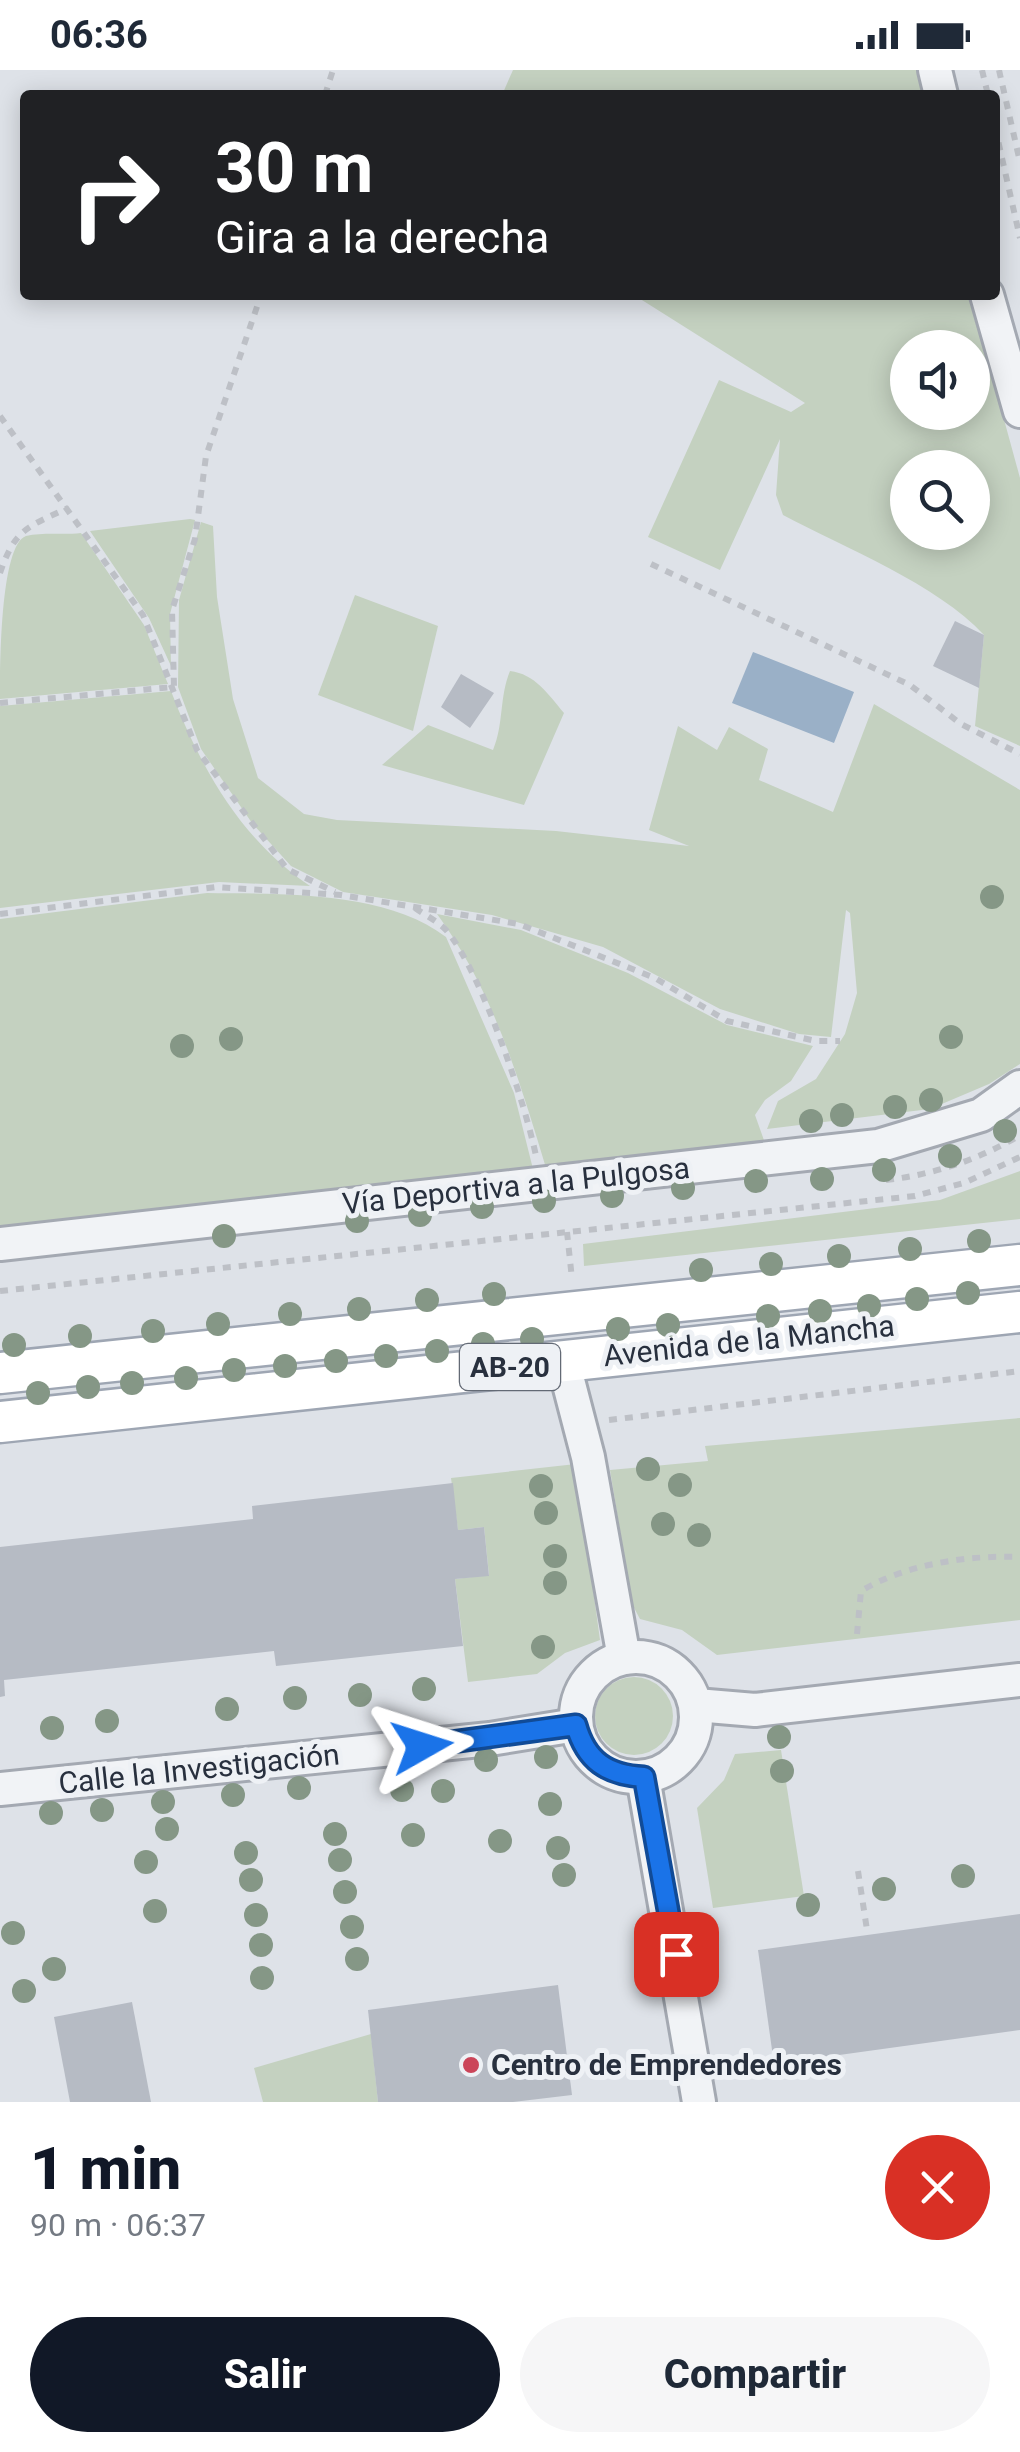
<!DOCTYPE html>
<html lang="es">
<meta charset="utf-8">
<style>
:root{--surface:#fff;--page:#f6f6f7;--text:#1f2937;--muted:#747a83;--accent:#111827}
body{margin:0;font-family:Roboto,sans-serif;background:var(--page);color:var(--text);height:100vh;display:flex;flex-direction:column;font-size:38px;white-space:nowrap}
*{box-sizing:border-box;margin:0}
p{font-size:32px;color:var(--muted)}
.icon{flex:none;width:55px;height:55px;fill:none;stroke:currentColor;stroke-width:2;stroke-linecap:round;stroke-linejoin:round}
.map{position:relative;height:2032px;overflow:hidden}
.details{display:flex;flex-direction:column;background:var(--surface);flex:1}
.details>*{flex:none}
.top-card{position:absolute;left:20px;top:20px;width:980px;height:210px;border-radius:10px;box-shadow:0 5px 25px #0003;background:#202124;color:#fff;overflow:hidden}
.fabs{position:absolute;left:890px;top:260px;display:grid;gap:20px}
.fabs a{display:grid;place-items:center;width:100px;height:100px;border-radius:50%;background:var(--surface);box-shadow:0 5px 25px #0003;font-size:50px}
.pin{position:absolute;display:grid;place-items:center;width:85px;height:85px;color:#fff;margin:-42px;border-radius:20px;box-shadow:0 5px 15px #0006}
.me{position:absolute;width:110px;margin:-55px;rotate:84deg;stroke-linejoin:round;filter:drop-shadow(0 0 8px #0008)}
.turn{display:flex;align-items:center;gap:35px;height:210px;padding:0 30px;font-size:45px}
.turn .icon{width:130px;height:130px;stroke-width:2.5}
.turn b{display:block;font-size:70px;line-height:85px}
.round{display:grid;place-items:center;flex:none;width:105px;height:105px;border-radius:52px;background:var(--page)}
.head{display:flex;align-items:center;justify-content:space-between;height:170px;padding:0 30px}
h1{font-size:60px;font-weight:800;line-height:75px;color:var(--accent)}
.button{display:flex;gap:20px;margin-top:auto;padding:20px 30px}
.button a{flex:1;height:115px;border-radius:60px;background:var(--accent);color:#fff;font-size:40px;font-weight:800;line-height:115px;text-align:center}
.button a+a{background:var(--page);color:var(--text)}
.status{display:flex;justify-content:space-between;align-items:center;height:70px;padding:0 50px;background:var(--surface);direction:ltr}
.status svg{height:28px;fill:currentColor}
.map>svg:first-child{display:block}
.green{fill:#c4d1c0;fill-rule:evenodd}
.water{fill:#9ab0c7}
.building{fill:#b6bbc4}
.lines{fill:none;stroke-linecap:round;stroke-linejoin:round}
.minor-casing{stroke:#a4a9b2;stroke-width:38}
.major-casing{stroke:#9ea6b3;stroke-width:45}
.path{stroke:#bdc0c6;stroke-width:6;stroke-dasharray:8 8;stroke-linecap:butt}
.minor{stroke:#f1f3f6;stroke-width:32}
.major{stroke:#fff;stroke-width:40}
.tree{fill:#859786}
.route-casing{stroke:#114b97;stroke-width:25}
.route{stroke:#1a73e8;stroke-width:18}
.poi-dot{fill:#cb4559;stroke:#eef1f5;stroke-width:4}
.labels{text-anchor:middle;stroke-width:10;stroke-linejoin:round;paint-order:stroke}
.shield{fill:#eef1f5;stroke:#636a75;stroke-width:2.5}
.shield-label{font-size:28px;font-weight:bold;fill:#28303e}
.street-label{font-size:30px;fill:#28303e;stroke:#eef1f5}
.poi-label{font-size:30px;font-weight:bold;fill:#28303e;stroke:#eef1f5;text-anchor:start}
</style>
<div class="status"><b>06:36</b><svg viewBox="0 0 49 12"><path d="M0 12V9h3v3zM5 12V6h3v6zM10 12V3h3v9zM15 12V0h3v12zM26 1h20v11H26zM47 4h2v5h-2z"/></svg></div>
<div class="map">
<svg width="1020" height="2032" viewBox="0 0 1020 2032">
<rect width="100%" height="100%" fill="#dee2e8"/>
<g class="green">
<polygon points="513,0 919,0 924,25 502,25"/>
<path d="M634,225H970L1020,408V676L975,656L984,565C937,514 845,478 783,445L776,425L780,369L720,500L648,467L719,310L791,342L805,333ZM908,278H972V342H908ZM908,398H972V462H908Z"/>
<polygon points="190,449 195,450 170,544 171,596 149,548 90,461"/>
<polygon points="201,452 213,456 217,527 233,629 258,708 304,744 337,750 556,761 689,776 649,760 678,656 717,680 729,657 768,679 759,710 833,742 874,634 1020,720 1020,994 989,1014 930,1039 767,1059 778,1031 816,1009 845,964 857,923 850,843 846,840 831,967 799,964 720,939 603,877 492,845 343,822 291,796 252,753 201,679 178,617 179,530"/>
<path d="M81,463L144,555L168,614L0,629C0,598 0,475 26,466C42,462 64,465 81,463Z"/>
<polygon points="355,525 438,556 413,661 318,625"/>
<path d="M510,601C535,604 548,624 564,643L524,735L382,695L428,655L493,680C504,654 499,628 510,601Z"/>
<path d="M171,621C200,697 241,770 310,816L219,812L0,838V636Z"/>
<path d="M207,823C281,824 386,821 446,867L514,1023L533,1099L0,1159V849Z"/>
<path d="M437,844L521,860L628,903L727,955L813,976L791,1011L765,1030L755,1045L766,1076L546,1098C519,1009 493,920 437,844Z"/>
<polygon points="1020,1101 1020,1149 584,1196 583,1174 940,1130"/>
<polygon points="1020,1348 1020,1550 717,1585 682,1560 640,1549 632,1534 610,1400 708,1391 705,1376"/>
<polygon points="576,1394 600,1570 565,1583 537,1604 468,1612 455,1509 489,1505 484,1457 458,1460 451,1408"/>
<circle cx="634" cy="1646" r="39"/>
<polygon points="781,1680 804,1826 713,1838 697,1738 724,1710 735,1684"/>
<polygon points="371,1964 378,2032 263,2032 254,1998"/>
</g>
<polygon class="water" points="753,582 854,622 834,673 732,633"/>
<g class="building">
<polygon points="955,551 984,565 979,618 933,596"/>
<polygon points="461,604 494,623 470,658 441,637"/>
<polygon points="453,1413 458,1460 484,1457 489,1506 455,1509 463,1576 276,1596 274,1581 4,1610 5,1626 0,1627 0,1477 253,1449 252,1436"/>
<polygon points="1020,1844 1020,1960 774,1994 758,1880"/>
<polygon points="558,1915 572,2025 513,2032 378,2032 368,1940"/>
<polygon points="132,1932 151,2032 70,2032 54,1947"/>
</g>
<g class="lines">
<defs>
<g id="minor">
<polyline points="935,0 941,25"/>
<polyline points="987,225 1020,341"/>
<polyline points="0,1174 878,1076 981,1045 1020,1017"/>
<polyline points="563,1291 588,1387 624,1588"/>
<circle cx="636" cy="1647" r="60"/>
<polyline points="696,1635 755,1640 1020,1610"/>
<polyline points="643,1707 699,2032"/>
<polyline points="0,1719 490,1669 576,1655"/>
</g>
<g id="major">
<polyline points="0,1303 1020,1195"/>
<polyline points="0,1352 1020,1242"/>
</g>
</defs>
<use href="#minor" class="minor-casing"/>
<use href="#major" class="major-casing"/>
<g class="path">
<polyline points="982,0 988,25"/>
<polyline points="999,0 1020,92"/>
<polyline points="325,25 333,0"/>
<polyline points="995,57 1020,168"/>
<polyline points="0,346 143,545 197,680 287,799 335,822"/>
<polyline points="651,494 910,615 961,654 1020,684"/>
<path d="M0,503C15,459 27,457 68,438"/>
<polyline points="0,633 174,617 172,540 195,469 206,386 261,225"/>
<path d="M415,838C425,845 439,852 447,861C481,902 525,1032 536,1086"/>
<polyline points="0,844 216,817 341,825 519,854 655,908 727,951 816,971 840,971"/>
<path d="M886,1110C932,1105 981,1089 1020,1065"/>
<polyline points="567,1162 572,1209"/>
<polyline points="0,1221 915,1126 964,1113 1020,1087"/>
<polyline points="609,1350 1020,1301"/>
<path d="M857,1564L861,1521C906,1494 968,1485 1020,1487"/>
<polyline points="858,1801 867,1860"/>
</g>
<use href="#minor" class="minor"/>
<use href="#major" class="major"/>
</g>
<g class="tree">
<circle cx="992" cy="827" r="12"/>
<circle cx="951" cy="967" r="12"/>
<circle cx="231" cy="969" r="12"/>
<circle cx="182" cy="976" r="12"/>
<circle cx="931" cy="1030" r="12"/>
<circle cx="895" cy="1037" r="12"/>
<circle cx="842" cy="1045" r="12"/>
<circle cx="811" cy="1051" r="12"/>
<circle cx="1005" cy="1061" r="12"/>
<circle cx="950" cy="1086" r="12"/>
<circle cx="884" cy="1100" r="12"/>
<circle cx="822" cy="1109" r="12"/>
<circle cx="756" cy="1111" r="12"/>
<circle cx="683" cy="1118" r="12"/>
<circle cx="612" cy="1126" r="12"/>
<circle cx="544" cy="1131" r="12"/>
<circle cx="482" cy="1137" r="12"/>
<circle cx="420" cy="1145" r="12"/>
<circle cx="357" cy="1151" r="12"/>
<circle cx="224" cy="1166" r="12"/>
<circle cx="979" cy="1171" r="12"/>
<circle cx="910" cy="1179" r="12"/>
<circle cx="839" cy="1186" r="12"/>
<circle cx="771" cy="1194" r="12"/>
<circle cx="701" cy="1200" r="12"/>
<circle cx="968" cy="1223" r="12"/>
<circle cx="494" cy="1224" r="12"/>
<circle cx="917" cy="1229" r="12"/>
<circle cx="427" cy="1230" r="12"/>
<circle cx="869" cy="1236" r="12"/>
<circle cx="359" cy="1239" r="12"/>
<circle cx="820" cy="1241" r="12"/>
<circle cx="290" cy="1244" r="12"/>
<circle cx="768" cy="1246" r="12"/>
<circle cx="218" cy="1254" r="12"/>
<circle cx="668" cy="1255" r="12"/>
<circle cx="618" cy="1259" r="12"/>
<circle cx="153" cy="1261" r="12"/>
<circle cx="80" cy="1266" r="12"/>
<circle cx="532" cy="1269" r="12"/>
<circle cx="483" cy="1274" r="12"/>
<circle cx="14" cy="1275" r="12"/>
<circle cx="437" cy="1281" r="12"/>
<circle cx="386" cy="1286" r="12"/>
<circle cx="336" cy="1291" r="12"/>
<circle cx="285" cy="1296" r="12"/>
<circle cx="234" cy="1300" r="12"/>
<circle cx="186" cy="1308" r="12"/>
<circle cx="132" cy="1313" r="12"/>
<circle cx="88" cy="1317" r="12"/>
<circle cx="38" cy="1323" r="12"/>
<circle cx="648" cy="1399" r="12"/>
<circle cx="680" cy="1415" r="12"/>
<circle cx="541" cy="1416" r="12"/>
<circle cx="546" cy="1443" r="12"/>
<circle cx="663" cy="1454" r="12"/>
<circle cx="699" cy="1465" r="12"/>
<circle cx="555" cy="1486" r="12"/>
<circle cx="555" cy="1513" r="12"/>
<circle cx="543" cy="1577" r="12"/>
<circle cx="424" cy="1619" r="12"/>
<circle cx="360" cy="1625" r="12"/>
<circle cx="295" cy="1628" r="12"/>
<circle cx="227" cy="1639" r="12"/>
<circle cx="107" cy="1651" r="12"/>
<circle cx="52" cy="1658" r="12"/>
<circle cx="779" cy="1667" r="12"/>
<circle cx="546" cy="1687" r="12"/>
<circle cx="486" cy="1690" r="12"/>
<circle cx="782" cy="1701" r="12"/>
<circle cx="299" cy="1718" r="12"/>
<circle cx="402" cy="1720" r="12"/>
<circle cx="443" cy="1721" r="12"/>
<circle cx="233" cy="1725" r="12"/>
<circle cx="163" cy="1732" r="12"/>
<circle cx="550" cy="1734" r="12"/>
<circle cx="102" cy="1740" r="12"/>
<circle cx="51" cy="1743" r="12"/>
<circle cx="167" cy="1759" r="12"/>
<circle cx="335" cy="1764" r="12"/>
<circle cx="413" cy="1765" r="12"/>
<circle cx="500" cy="1771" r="12"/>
<circle cx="558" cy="1778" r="12"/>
<circle cx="246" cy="1783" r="12"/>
<circle cx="340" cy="1790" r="12"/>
<circle cx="146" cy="1792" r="12"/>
<circle cx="564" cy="1805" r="12"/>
<circle cx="963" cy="1806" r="12"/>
<circle cx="251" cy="1810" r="12"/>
<circle cx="884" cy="1819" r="12"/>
<circle cx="345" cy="1822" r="12"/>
<circle cx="808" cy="1835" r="12"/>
<circle cx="155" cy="1841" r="12"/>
<circle cx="256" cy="1845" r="12"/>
<circle cx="352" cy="1857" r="12"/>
<circle cx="13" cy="1863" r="12"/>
<circle cx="261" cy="1875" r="12"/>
<circle cx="357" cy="1889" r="12"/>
<circle cx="54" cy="1899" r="12"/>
<circle cx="262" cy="1908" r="12"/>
<circle cx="24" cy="1921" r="12"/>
</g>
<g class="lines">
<defs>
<path id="route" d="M422,1676L576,1655C586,1691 607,1705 644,1707L676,1884"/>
</defs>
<use href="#route" class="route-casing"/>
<use href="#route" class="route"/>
</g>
<circle class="poi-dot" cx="471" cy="1995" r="10"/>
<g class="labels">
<rect class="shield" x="460" y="1274" width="100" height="46" rx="8"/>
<g class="shield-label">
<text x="510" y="1307">AB-20</text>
</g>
<g class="street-label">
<text transform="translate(516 1116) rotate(-6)" y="10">Vía Deportiva a la Pulgosa</text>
<text transform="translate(749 1271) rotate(-6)" y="10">Avenida de la Mancha</text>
<text transform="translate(199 1699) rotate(-6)" y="10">Calle la Investigación</text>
</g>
<g class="poi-label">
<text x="491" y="2005">Centro de Emprendedores</text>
</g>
</g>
</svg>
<div class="fabs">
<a><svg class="icon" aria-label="sound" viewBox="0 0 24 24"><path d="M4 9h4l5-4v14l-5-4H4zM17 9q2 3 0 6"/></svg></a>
<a><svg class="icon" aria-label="search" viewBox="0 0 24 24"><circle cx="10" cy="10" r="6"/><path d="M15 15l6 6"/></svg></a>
</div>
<div class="pin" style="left:676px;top:1884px;background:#d93025"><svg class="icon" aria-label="arrive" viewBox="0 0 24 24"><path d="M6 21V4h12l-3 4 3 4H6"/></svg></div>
<svg class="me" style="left:422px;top:1676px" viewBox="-20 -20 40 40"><path d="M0-17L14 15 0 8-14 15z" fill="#1a73e8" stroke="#fff" stroke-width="4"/></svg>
<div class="top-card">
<div class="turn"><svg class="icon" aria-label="right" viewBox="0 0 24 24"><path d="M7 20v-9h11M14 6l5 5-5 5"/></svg><div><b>30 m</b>Gira a la derecha</div></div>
</div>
</div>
<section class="details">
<div class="head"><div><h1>1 min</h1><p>90 m · 06:37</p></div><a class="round" style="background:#d93025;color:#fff"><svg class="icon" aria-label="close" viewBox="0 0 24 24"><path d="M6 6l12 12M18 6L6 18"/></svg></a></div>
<div class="button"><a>Salir</a><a>Compartir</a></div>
</section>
